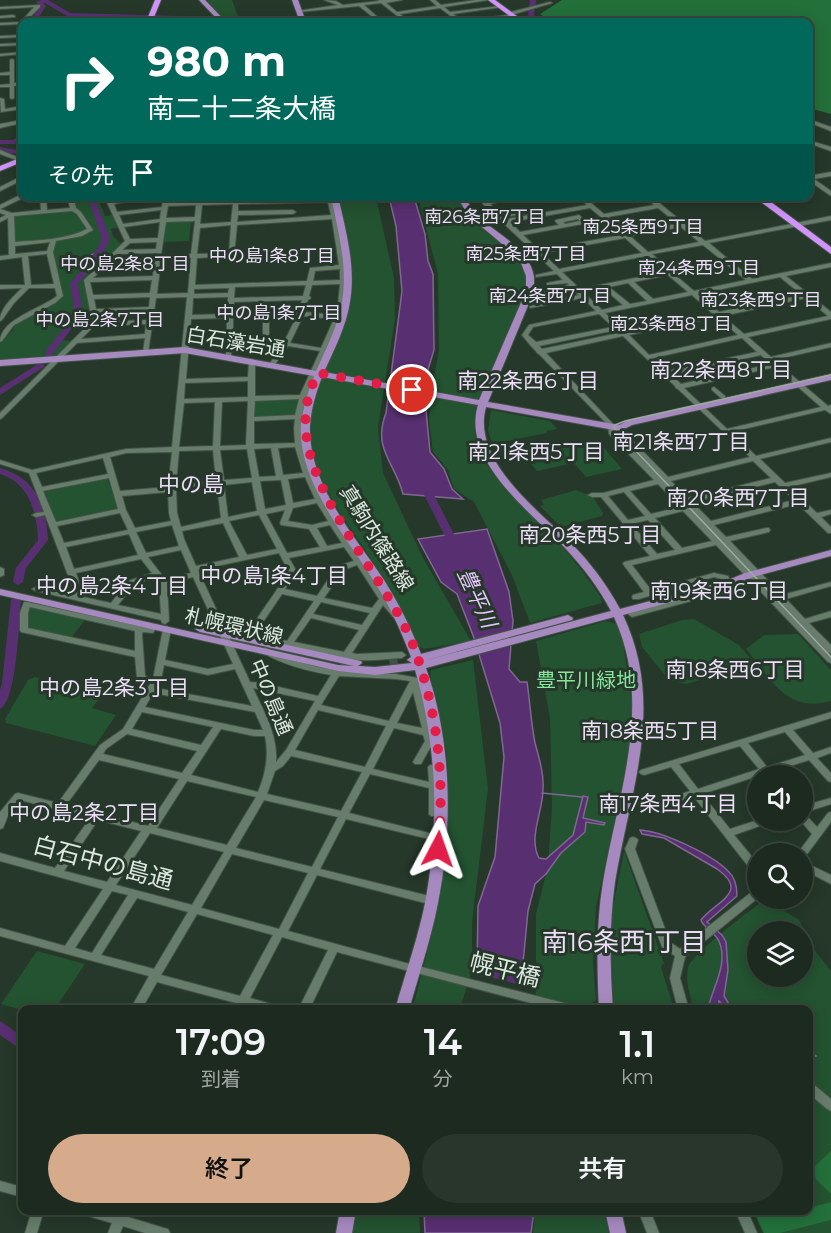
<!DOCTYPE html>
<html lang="ja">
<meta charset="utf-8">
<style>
:root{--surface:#1c2a1f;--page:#29362c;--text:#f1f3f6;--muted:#a0a7a4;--line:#3a463d;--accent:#d6ab8b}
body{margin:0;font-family:Montserrat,"Noto Sans JP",sans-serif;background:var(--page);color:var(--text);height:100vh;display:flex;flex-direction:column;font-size:22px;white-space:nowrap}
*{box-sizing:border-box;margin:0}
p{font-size:20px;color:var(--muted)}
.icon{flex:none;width:33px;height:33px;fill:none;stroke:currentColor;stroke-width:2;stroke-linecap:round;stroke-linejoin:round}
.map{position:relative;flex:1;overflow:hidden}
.drawer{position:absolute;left:18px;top:1005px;width:795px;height:210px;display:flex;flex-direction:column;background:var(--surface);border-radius:12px;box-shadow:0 3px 15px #0003,0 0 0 2px var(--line)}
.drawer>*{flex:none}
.hud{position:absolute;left:18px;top:18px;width:795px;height:183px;border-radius:12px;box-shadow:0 3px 15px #0003,0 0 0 2px var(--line);background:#00695c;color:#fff;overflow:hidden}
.tools{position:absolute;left:747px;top:765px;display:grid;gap:12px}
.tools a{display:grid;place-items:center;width:66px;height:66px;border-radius:50%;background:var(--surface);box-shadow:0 3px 15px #0003,0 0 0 2px var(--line);font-size:30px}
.pin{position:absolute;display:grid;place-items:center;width:51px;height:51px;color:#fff;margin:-26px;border:3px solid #fff;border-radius:50%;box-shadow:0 2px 6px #0007}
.me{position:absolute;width:66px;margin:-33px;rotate:4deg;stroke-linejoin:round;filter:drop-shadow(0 0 4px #0008)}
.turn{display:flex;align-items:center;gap:21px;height:126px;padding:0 30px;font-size:27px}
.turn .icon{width:78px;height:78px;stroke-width:2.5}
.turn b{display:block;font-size:42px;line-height:51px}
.then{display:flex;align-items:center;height:57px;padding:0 30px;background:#0003;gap:12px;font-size:22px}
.eta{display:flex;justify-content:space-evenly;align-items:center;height:102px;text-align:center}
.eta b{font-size:36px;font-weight:600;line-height:42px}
.primary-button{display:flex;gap:12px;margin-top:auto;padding:12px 30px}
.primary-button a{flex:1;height:69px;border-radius:36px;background:var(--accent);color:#111;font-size:24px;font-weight:600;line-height:69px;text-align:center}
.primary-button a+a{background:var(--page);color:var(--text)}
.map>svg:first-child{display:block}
.green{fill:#235330;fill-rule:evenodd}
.forest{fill:#23703b}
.water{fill:#583071;stroke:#806792;stroke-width:1.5}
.pier{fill:#253829}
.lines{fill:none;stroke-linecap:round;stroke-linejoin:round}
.stream-far1{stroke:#806792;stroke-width:1.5}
.stream{stroke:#806792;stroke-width:2}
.river{fill:#583071;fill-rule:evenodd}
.minor-tunnel{stroke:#415244;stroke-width:8;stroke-dasharray:8 4.5;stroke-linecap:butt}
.minor-casing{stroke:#435347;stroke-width:2}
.major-casing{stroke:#435347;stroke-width:2}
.highway-casing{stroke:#435347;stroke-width:2}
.minor{fill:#677c6b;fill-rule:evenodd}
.major{fill:#a68abf;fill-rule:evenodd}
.highway{fill:#d093f7;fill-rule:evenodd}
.tram{stroke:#9caa9f;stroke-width:1.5}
.route{stroke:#e11d48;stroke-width:10;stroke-dasharray:0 18}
.labels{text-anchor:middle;stroke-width:6;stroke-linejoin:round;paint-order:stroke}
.far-neighbourhood-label{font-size:18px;fill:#edddf8;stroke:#253829}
.street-label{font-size:20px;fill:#dde8df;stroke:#253829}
.park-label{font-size:20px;fill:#83e79b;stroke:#253829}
.neighbourhood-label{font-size:21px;fill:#edddf8;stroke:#253829}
.water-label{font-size:21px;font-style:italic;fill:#e6c4fe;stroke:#253829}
.quarter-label{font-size:22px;fill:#edddf8;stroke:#253829}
.near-street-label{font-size:24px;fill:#dde8df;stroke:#253829}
.near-neighbourhood-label{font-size:26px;fill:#edddf8;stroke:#253829}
</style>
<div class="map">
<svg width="831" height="1233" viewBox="0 0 831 1233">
<rect width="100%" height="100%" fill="#253829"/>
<g class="green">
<polygon points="207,0 232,0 240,22 225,22"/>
<polygon points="73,197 103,197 99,201 105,216 113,215 119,227 111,229 113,236 122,245 85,280 91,311 83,311 62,340 74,341 60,355 0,360 0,343 13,330 14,324 60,296 52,254 55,241 92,230 76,209"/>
<path d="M338,197H376L394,278L395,319L378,427L383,473L422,556L471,641L424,649L419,647C404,611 384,579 363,547C342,515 316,482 311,442C305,389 343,350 351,300C357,266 344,230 338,197Z"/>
<path d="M418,197H457L475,223L516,256L524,269L527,282L526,291L478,405C461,459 515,496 548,531C568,552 585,574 601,597L602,603L530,623L512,575L474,502L454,489L448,470L433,452L429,420L432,388L439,350L438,274Z"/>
<path d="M71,210L77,214L88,230C68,239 35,245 14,242L13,216Z"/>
<polygon points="191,221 189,241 163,242 165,222"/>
<polygon points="256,400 298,399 297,416 254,417"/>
<polygon points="491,410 550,421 557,429 547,431 547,433 492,444 488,430"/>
<polygon points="592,441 600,443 622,469 586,477 574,463 537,471 523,455"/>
<polygon points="107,478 118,508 117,509 56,521 44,492"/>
<polygon points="576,490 593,497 603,513 602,516 561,527 540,506 544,505 541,500"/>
<polygon points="32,608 85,620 71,638 30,628 28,626 28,610"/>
<polygon points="694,619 739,645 755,664 686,684 669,680 642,647 639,634 682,620"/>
<polygon points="606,621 617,624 622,637 635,717 622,788 596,907 593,963 596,1000 592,1003 592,1009 536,1009 536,914 548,866 552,806 550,718 536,641"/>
<path d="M798,634L831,670V701C787,714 771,679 746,649L764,635Z"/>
<path d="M473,660L488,789L472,922V970L460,1009L412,1010C435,928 453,847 447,761C445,733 437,704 430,676L431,670Z"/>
<polygon points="35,677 104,693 92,708 116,715 95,746 6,723 5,719 28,680"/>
<polygon points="624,851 664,963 661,967 674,1009 623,1009 613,1004 611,917"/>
<path d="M765,899L799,920L812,947L831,971V1233H763L753,1211L808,1210V1010L694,1009C690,996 685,982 688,968C691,954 751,910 765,899ZM758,932H802V976H758Z"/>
<polygon points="37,951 85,964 55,1009 22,1010 1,1004"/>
<polygon points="356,1211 419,1211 420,1233 350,1233"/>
<polygon points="535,1211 604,1211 609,1233 533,1233"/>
</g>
<g class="forest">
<polygon points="562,0 831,0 831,114 809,108 808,22 552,22 540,14"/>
<polygon points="831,1151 831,1194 816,1179 813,1168"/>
<polygon points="831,1202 831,1220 780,1233 764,1233 754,1211 808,1210 809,1208"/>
</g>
<g class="water">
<path d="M389,197H414L425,234L428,261L433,274L434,350L427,373L425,400L430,452L444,469L452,489L463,499L403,494C395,462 372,449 386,413L402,291L396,226Z"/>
<path d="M487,529L509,592L513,621L509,669L520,682H527C530,702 531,723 535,743C539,758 544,773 543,789C543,812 528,837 539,858L546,859L573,835L583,796L588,797L583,818L605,823L604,825L586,822L585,832L561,853L546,874L535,884L528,911L521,984L528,1009H471L477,973L478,906L495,857L504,757L500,723L474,638L457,594L441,582L418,539Z"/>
<path d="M640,830C662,831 713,855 728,871C735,877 737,887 737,896L707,922L722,935L726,942L728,970L724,996L732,1009H726L720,1002L714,1009H708C712,988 729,964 719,941C715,932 704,929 701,920C714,902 751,893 717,869L664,838L642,834Z"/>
<polygon points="424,1211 424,1210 534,1211 531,1233 425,1233"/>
</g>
<polygon class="pier" points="474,973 525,986 531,1010 474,1010 468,1007"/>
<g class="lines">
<g class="stream-far1">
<polyline points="413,199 424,196"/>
<polyline points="87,266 87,257 98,252"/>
<polyline points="542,793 582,797"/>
</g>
<g class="stream">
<polyline points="719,1001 720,1010"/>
<polyline points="808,1053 816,1056"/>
</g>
<g class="river">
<polygon points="41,0 48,0 70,13 256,18 259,20 256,22 69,17 45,3 43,3 46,6 36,22 30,22 40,6 36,2"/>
<polygon points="530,0 536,0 534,15 542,22 536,22 528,15"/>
<polygon points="22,134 22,139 15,144 0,144 0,140 13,140"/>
<polygon points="0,147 22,151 22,155 0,151"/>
<polygon points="87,196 94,196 110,238 106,248 78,284 82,308 81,316 51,356 45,356 45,352 73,316 74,308 70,284 98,248 102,238"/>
<polygon points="41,362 44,363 44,367 0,395 0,388"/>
<path d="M0,468C36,478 46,506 48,540L26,568L23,582L18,585L13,582L16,568L38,540C37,512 29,483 0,474Z"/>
<polygon points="424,482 429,485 460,546 459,548 455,549 450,546 419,485"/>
<path d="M16,597L21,600C19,619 17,702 0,709V690L2,683L11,600Z"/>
<polygon points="0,1021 22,1036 22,1049 17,1047 0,1035"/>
</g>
<polyline class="minor-tunnel" points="393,659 396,673"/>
<defs>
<g id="minor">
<polygon points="324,0 336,1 343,5 379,1 378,0 402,0 386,3 397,12 437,6 430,0 435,0 441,5 476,0 488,0 444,7 450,12 500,6 502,7 453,14 462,21 508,15 507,13 550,2 552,3 511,15 514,16 512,17 459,22 440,8 400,14 409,22 405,22 381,3 364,5 383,22 379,22 359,6 299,12 297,11 338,5"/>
<polygon points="40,5 40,7 25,22 22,22 22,24 0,25 0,23 21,22 34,7 0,9 0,7"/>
<polygon points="13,15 15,16 15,17 0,18 0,16"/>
<polygon points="22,35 22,37 0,38 0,36"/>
<polygon points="22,43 22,45 0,46 0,44"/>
<polygon points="22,52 22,54 0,56 0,54"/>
<polygon points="12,59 14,60 14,83 22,83 22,85 14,86 14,98 12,99 10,98 10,87 0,87 0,85 10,84 10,75 0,75 0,73 10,72 10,60"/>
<polygon points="0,98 4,99 5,109 22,106 22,109 1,112"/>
<polygon points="808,119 831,127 831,131 808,122"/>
<polygon points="22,120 22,123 0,128 0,124"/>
<polygon points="808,140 831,147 831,151 808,143"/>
<polygon points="0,150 22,159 22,162 0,154"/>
<polygon points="831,172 831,176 814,179 831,191 831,196 808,180 808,176"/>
<polygon points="22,176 22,180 0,191 0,187"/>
<polygon points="22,194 22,196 25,197 0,209 0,205"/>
<path d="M40,196H46L47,210L70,208L67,196H73L76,208L81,212L93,230L82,236L56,241L53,252L63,296L55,303L14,325L2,341L0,342C0,319 41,309 57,296L55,288H29L14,303L2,320L0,321C0,308 13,297 22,288L0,289V285H25L22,257L0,260V256L9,255L8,218L0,222V218L6,215L0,213V209L12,213L41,210ZM72,211L77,214L87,229C65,240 38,240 15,242L14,216ZM50,242L47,251L15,254V246ZM47,254L54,284L31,285L28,256Z"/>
<path d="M104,196H110L112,201L141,196H157L114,204L117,212L162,207L163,196H169L168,202H197V196H203L202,201H233V196H239V201L328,198L327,196H333L344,251L347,282L346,293L344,305L339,323L315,374L303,410L301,428L303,447L309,468L329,510L391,605L401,616L397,619L394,618L383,605L352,653L357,654L402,652L406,655L402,658C384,659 359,663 342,657L280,645L271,648L268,647L267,645C272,640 280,639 287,641L314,601L282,594L250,641H244L243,639L289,572L279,553L198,570L250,682L261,683L318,696L331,675C307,671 284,665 263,653L262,651L263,649L266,648L291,660L314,666L340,671L396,674L418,678L431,731L433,733L432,735L435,740V745L430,748L421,764H415L413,762L425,741L423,735L394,728L373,769L429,782L428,767L430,765H436L438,767L439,814L437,816H431L429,814V788L370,774L349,813L429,833L432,834L434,836L432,838L429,839L346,819L320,869L425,895L429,896L430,899L429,902L425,903L317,875L288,931L402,962L576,1006L580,1007L581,1010H557L337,952L309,1010H298L328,950L282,937L250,998L282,1007L283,1010H260L246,1006L244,1010H233L236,1003L157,982L141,1010H130L149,976L0,936V928L65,946L103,889L0,861V853L55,868L90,818L20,800L9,813L3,828L0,829V812L15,794L18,793L58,803L100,745L123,729L150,684L138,680L137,678L135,657L21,632L20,630V613L24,602H27L148,628L150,624H156L157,626L153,633L143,632L142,634L145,676L153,679L163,629L167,626L171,629L165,660L208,669L233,664L193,577L167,583L169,621L165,624L162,623L161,620L36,591L32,589L36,587L71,594L74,591L45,515L36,517L32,515L36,513L44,512L29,473L0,464V460L32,470L126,449L172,447L187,297L156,298L148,353L146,354L143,352L145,338L77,343L2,418L0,419V413L92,321L84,280L125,241ZM328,202L331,215L237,222L238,215L293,214L296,212L293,210L238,211V204ZM233,204L231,222L200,224L202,205ZM196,205L195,217L166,218L168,206ZM161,210L160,219L123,224L119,215ZM332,219L339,265L310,268L307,281L195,285L197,258L234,256L237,225ZM195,221L191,254L161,255L166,222ZM160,222L158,238L130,239L124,227ZM231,225L229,253L197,254L200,228ZM157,242L156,249L122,250L130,243ZM156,253L155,259H135L132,261L135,263H154L153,276L93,278L118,254ZM191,258L188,293L157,294L161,259ZM340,269V280L313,281L315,271ZM152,280L150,293L93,295L90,282ZM340,284L338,305L335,315L304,312L308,300L311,298L309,296L312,285ZM306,285L303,296L234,298L235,287ZM229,288L228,293L194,294V289ZM150,297L149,307L96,309L94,299ZM228,297L227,314L192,315L193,298ZM302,300L298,312L234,314V302ZM148,311L147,320L98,322L97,313ZM297,316L284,342L269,339V317ZM303,316L334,319L321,348L290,343ZM263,317V338L233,334V318ZM227,318L226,358H230L231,357L232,337L282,345L269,365L272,367L274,366L288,346L320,351L300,395L255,396V361L252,359L249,361L248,377L186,379L191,319ZM146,324L145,334L81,339L94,326ZM248,381V397L184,399L185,383ZM299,399L295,415L254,417L255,401ZM248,401L246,445L220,446L222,402ZM215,402L213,446L179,447L184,403ZM295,419L294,428L295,443L254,444V421ZM295,447L303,473L283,475L278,448ZM271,448L276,476L259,477L254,449ZM247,449L252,478L224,480L220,450ZM213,450L216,481L176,484L179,451ZM172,452L168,487L120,491L110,457L126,453ZM103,458L108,474L42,487L36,473ZM305,477L315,499L293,503L288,479ZM109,478L118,509L56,522L43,491ZM281,480L286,505L265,509L260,481ZM252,482L257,511L228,517L224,485ZM217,485L221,518L181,527L177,513L176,489ZM168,492L169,513L171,521L135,528L126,510L122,496ZM317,503L328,521L312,525L288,521L293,508ZM285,510L280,523L281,525L309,529L320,547L287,553L266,514ZM120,513L128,530L64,543L57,526ZM259,515L277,549L247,555L229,521ZM223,523L239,557L196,566L184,539L182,531ZM172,525L179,546L146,553L136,532ZM330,525L342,543L327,546L317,528ZM129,534L138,555L74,569L66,547ZM344,547L354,561L337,566L317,596L285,589L297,572L289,558ZM181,550L191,573L165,579L148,557ZM141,559L152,573L128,581L111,603L78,596L82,591L76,573ZM357,565L379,599L372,608L324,598L343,570ZM155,577L159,582L161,614L118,605L134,585ZM321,602L370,613L362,625L313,614ZM30,607L135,631V651L28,628V613ZM311,618L359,630L344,652L294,642ZM164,665L208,675L235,669L252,706L156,688L161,680ZM339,676L396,679L410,681L389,721L321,705ZM253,688L315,701L286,750L276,762C278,735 264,712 253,688ZM413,692L422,728L397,723ZM153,693L255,712L263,730H254L145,707ZM318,710L386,726L365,767L295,750ZM142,712L213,727L201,745L132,729ZM221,729L254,736H265C269,756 266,773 258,792L191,775ZM127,734L197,751L182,773L103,754L106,749ZM291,756L362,772L341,811L267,794L275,771L283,766ZM99,760L179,779L148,826L66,805ZM187,781L256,797L227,845L157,828ZM264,800L338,817L312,867L236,848ZM98,820L141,831L107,882L64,871ZM150,833L224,852L192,905L116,885ZM232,854L308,873L279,929L201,908ZM112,891L128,895L92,953L75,948ZM137,898L188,912L154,969L101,955ZM197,914L273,935L240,996L161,975Z"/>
<path d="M477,196H483L487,201L509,196H522L490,204L501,214L535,208L538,210L535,212L504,217L506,219L587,205L578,196H584L588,200L604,196H617L591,203L604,214L654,205L645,196H651L705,241L831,216V220L709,243L752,279L831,263V267L786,276L831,312V319L748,337L771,357L831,343V347L774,360L828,406L831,405V414L825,410L731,432L756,456L831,438V442L760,459L785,483L831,473V477L789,487L817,513L831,510V514L821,517L831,527V533H828L798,504L714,525L726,537L766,528H769L770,530L769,532L730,541L782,595L831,582V586L786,599L805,619L831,611V617L809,623L831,645V653L828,652L831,655V663L828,662L716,545L632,565L651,590L714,573L728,576L729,578L728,580H725L714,577L639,599H633L632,597L633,595L644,592L623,564L624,562L650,556L624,525H622V522L601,497H592L588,495L592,493H603L654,480L609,434L608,425L539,354L537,353L536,351L531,346L522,335L529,325L596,311L583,298L530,308V306L579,295L575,292L572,288L533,295V293L569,285L567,283L547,285V283L563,280L557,274L536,277V275L554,271L483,204ZM590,208L601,217L585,220L579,215L556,220L555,221L559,225L520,232L510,222ZM658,208L678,224L626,233L608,217ZM578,219L580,221L565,224L563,222ZM604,220L622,235L539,250L523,235ZM681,227L699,242L648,252L630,236ZM625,238L642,253L559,269L542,253ZM703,245L723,261L671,271L652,254ZM646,256L665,272L580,289L562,272ZM726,264L746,280L694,291L674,274ZM668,275L688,292L653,299L634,282ZM780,277L802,295L719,312L698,294ZM628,283L647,301L630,304L609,287ZM603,288L623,305L602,310L583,292ZM692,295L713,314L626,332L605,313ZM806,298L828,316L744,334L723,316ZM599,314L613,327L536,342L528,335L533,327ZM717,317L738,335L649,355L629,335ZM616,330L619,333L542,349L539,346ZM623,336L675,386L676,388L678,389L750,457L668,477L624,432L622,427H618L616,428L618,435L661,479L615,431L613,424L546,353ZM742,338L757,352L667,371L653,358ZM761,355L771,364L681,384L671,375ZM775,367L821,407L727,429L684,388ZM753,461L771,478L688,498L671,481ZM775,482L794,500L711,521L692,502ZM658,484L680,507L651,514L630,491ZM624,492L645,516L628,520L608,496ZM683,511L712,541L682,548L655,518ZM648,520L675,550L657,554L631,524Z"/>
<polygon points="714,387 725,396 725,398 721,398 712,390 712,388"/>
<polygon points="0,567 4,569 4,575 0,577"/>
<polygon points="727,581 730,581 734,583 732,590 632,617 628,614 629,612 725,587"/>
<path d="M831,712V718L793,730L813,753L831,747V753L817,758L831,773V782L828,781L809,760L772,772L774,776H758L702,794L730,829L758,820H772L771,822L734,835L758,864V875H755L694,797L663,806L660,805L658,803L660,801L690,791L671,767L644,775L641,774L639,772L641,770ZM785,732L805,755L767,767L748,743ZM740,746L759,769L698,789L679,764Z"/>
<polygon points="831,798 831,804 803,813 805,814 817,827 828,813 831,812 831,822 805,857 802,857 802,854 797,854 812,834 800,820 802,820 802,806"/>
<polygon points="633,837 636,838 638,840 635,849 670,942 680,949 754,890 758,889 758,898 685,957 680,978 689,1010 678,1010 670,978 675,956 662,947 661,944 625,849 630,838"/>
<polygon points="802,861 831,875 831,884 802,869"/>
<polygon points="808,1081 812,1083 831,1099 831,1111 827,1109 808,1093"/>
<polygon points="0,1181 22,1187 22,1197 0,1191"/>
<polygon points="32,1210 44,1210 37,1233 25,1233"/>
<polygon points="79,1210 105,1210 164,1228 168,1229 170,1233 145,1233 123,1226 120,1233 108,1233 112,1223 81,1214"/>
<polygon points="638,1210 650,1210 659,1233 647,1233"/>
<polygon points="735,1210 747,1210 757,1233 745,1233"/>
</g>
<g id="major">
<polygon points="199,0 205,0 226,22 220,22"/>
<polygon points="292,0 298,0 306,22 300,22"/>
<path d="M331,196H338C346,231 356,267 350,302C346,327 334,350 324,372L479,400L526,291V276L521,263L513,253L476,222L465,210L457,196H464C469,205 474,212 481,219C499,235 530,250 534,277C534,281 534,286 534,291L488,402L619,425L629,420L831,374V380L632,425L620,431L486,407C471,460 537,509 570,542C590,562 607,585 620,609L726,581L745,573L831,550V556L753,577L734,585L623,615C666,706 630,790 615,882C609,924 610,967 613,1010H599C597,967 596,924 603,882C618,793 654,704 614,617L426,668C452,741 453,828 438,903C431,939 419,974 409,1010H395C405,974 418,939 425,903C440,826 437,745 415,670L375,675L338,671L0,595V589L338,665L354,666L200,632L195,629L200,626L361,661L362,663L358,666L375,667L412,663L407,660L411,657C401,631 390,606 375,583C347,537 297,482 301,424C303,407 308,392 314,376L185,353L0,366V360L185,347L316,371C326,349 338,326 342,302C348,266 338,231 331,196ZM322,377L478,405C461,461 531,512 565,548C583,567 599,588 611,611L423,661L572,620L573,618L568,615L421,654C411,628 399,604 384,580C354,535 308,484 310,426C311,409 316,393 322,377Z"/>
<polygon points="340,1210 356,1210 352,1233 336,1233"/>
<polygon points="605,1210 621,1210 626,1233 610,1233"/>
</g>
<g id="highway">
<polygon points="155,0 161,0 152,22 146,22"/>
<polygon points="488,0 495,0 525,22 518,22"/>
<polygon points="22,157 22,162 0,171 0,166"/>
<polygon points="753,196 763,196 831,247 831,254"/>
</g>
</defs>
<use href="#minor" class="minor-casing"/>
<use href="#major" class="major-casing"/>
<use href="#highway" class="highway-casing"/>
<use href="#minor" class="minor"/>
<use href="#major" class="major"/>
<use href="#highway" class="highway"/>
<polyline class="tram" points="831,375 625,421 615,425 614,428 831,657"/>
</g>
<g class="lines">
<path class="route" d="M412,390L318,373C267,464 386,568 415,650C438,715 445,780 438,849"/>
</g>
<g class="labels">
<g class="far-neighbourhood-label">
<text x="485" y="223">南26条西7丁目</text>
<text x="643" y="233">南25条西9丁目</text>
<text x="526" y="260">南25条西7丁目</text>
<text x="272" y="262">中の島1条8丁目</text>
<text x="125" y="270">中の島2条8丁目</text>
<text x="699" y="274">南24条西9丁目</text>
<text x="550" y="302">南24条西7丁目</text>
<text x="761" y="306">南23条西9丁目</text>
<text x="279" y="319">中の島1条7丁目</text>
<text x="100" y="326">中の島2条7丁目</text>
<text x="671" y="330">南23条西8丁目</text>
</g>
<g class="street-label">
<text transform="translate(236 342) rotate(9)" y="7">白石藻岩通</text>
<text transform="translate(377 538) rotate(58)" y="7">真駒内篠路線</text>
<text transform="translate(234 626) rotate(13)" y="7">札幌環状線</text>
<text transform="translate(271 697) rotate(67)" y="7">中の島通</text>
</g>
<g class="park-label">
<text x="586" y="687">豊平川緑地</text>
</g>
<g class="neighbourhood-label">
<text x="721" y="377">南22条西8丁目</text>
<text x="528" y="388">南22条西6丁目</text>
<text x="681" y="449">南21条西7丁目</text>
<text x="536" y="459">南21条西5丁目</text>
<text x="738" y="505">南20条西7丁目</text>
<text x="590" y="542">南20条西5丁目</text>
<text x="274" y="583">中の島1条4丁目</text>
<text x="112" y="593">中の島2条4丁目</text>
<text x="719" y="598">南19条西6丁目</text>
<text x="735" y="677">南18条西6丁目</text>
<text x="114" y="695">中の島2条3丁目</text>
<text x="650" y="738">南18条西5丁目</text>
<text x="668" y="811">南17条西4丁目</text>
<text x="84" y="820">中の島2条2丁目</text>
</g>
<g class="water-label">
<text transform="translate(477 598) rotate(65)" y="7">豊平川</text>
</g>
<g class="quarter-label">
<text x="191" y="492">中の島</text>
</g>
<g class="near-street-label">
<text transform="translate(103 863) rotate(15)" y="8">白石中の島通</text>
<text transform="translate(505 970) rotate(14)" y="8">幌平橋</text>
</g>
<g class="near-neighbourhood-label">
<text x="624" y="951">南16条西1丁目</text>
</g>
</g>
</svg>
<div class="tools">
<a><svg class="icon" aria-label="sound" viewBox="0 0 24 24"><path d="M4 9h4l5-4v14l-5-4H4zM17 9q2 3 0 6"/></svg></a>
<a><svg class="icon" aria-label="search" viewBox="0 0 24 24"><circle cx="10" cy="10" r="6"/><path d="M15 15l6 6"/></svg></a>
<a><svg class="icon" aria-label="layers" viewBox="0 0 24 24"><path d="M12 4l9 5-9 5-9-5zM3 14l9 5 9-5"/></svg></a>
</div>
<div class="pin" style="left:412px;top:390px;background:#d93025"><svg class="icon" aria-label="arrive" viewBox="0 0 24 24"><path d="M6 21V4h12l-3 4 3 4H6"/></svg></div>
<svg class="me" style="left:438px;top:849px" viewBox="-20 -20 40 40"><path d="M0-17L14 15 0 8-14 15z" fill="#e11d48" stroke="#fff" stroke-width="4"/></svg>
<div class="hud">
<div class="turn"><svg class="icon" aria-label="right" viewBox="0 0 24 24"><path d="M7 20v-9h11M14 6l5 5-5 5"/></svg><div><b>980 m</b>南二十二条大橋</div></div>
<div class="then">その先<svg class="icon" aria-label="arrive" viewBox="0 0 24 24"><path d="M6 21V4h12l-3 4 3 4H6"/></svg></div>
</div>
<section class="drawer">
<div class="eta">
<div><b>17:09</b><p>到着</p></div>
<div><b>14</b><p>分</p></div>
<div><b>1.1</b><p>km</p></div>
</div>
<div class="primary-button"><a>終了</a><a>共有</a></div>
</section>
</div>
